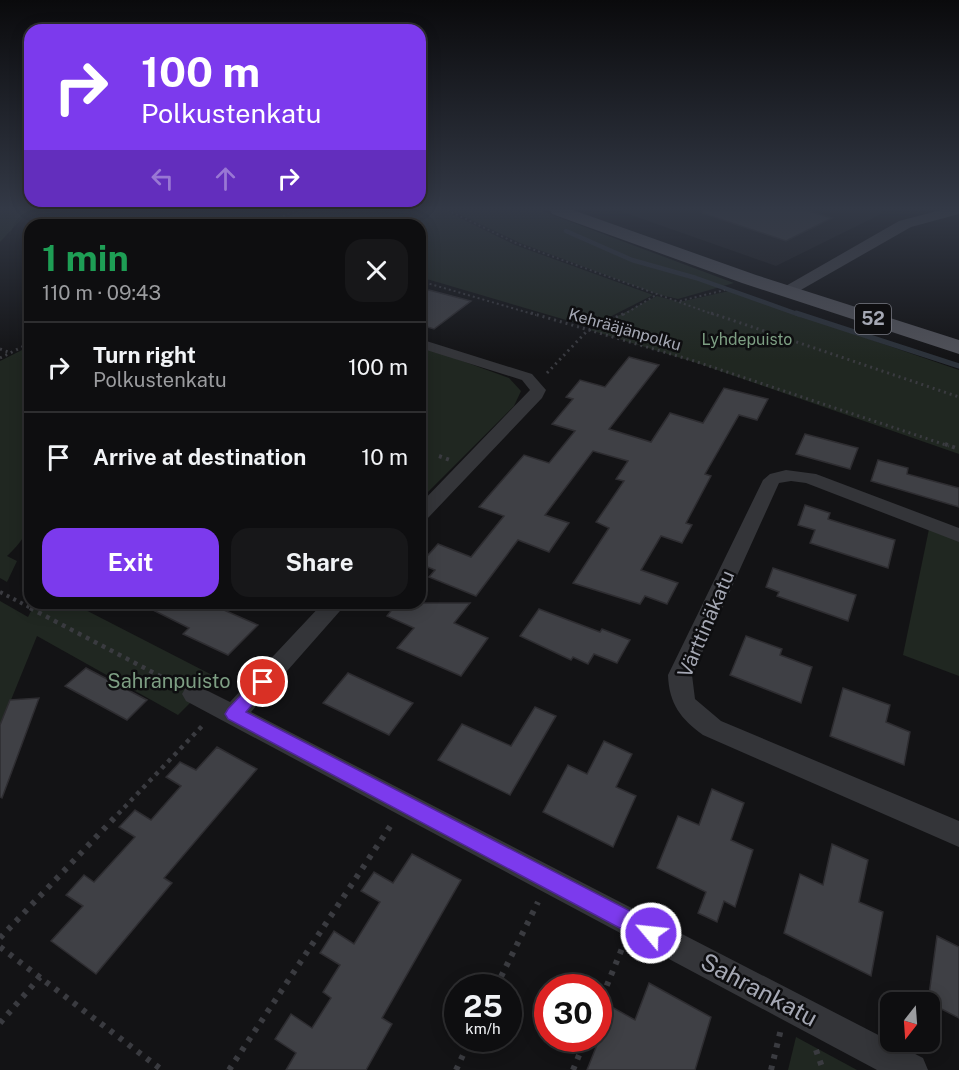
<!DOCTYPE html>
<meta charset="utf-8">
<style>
:root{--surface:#0e0e10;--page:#171719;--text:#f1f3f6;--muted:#9b9c9f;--line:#2e2e30;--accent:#7c3aed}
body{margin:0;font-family:"Public Sans",sans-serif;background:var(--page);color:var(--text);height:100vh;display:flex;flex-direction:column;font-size:22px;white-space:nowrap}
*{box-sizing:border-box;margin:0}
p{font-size:20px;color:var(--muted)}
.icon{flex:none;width:33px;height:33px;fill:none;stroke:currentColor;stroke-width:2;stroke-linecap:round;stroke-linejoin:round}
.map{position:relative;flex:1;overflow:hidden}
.side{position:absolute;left:24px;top:219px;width:402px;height:390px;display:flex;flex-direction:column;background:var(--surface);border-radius:18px;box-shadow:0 3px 15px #0003,0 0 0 2px var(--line)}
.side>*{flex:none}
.hud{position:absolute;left:24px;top:24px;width:402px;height:183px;border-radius:18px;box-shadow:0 3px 15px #0003,0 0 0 2px var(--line);background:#7c3aed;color:#fff;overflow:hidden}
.needle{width:39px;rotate:197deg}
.buttons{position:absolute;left:880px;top:992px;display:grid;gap:12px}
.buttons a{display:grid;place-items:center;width:60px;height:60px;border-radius:12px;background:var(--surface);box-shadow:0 3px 15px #0003,0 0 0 2px var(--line);font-size:30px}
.speed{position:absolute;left:444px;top:974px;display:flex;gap:12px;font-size:30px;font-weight:700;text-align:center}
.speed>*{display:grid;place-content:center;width:78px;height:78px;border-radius:50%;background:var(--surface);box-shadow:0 3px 15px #0003,0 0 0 2px var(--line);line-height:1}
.speed small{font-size:15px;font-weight:400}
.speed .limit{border:9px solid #d22;background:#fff;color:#111}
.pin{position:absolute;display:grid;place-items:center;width:51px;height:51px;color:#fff;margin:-26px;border:3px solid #fff;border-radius:50%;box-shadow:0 2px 6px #0007}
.me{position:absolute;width:66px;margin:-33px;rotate:298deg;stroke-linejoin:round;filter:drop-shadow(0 0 4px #0008)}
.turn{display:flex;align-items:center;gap:21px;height:126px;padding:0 18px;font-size:27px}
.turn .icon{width:78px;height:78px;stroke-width:2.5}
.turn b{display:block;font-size:42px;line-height:51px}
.lanes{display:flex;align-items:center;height:57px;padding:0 18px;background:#0003;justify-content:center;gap:30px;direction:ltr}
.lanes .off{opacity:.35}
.round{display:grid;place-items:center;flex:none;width:63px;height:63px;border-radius:18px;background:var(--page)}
.head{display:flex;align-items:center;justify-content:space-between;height:102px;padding:0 18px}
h1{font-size:36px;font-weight:700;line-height:45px;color:#1e9e55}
.action{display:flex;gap:12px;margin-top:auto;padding:12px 18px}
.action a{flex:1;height:69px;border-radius:18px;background:var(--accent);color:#fff;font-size:24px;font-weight:700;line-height:69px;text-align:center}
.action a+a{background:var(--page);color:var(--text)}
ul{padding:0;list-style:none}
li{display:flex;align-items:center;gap:18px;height:90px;padding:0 18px;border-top:2px solid var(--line)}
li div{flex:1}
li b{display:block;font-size:22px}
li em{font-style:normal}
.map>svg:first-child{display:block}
.built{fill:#1f1f22}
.green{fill:#202721}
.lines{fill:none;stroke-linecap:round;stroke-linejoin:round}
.stream-far1{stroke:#2c323a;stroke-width:4.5}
.stream{stroke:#2c323a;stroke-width:5}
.building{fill:#3f4045;stroke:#2e2d31;stroke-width:1.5}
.path-far4{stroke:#3a3b40;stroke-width:2;stroke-dasharray:2 3;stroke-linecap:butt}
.path-far3{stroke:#3a3b40;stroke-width:3;stroke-dasharray:2 4;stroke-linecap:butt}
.path-far2{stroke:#3a3b40;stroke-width:4;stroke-dasharray:3 4.5;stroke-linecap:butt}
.path-far1{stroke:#3a3b40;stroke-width:4.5;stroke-dasharray:4 5;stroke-linecap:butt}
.path{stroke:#3a3b40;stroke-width:6;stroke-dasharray:4.5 7;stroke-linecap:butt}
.street{fill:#343539;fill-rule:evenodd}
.secondary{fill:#424349;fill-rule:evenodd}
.primary{fill:#505158;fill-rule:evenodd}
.route{fill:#7c3aed;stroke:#51269a;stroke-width:1.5}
.labels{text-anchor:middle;stroke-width:5;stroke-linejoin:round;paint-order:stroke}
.far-street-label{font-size:16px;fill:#a5a8b4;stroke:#0e0e10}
.far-park-label{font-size:16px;fill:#7d9e83;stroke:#0e0e10}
.shield{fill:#0e0e10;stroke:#787a83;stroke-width:1.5}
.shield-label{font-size:18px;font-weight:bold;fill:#a5a8b4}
.street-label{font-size:20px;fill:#a5a8b4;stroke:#0e0e10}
.park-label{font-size:20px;fill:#7d9e83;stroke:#0e0e10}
.near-street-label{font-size:24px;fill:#a5a8b4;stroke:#0e0e10}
</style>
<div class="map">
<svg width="959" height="1070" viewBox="0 0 959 1070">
<rect width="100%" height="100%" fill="#131315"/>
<polygon class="built" points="617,210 884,210 877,216 776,266"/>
<g class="green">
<polygon points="0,210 30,210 0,242"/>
<polygon points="301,210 444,210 515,245 653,295 590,327 420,277 420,225 271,225"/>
<polygon points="450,210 539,210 734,283 678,299 657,294 520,243"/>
<polygon points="729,291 959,370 959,454 697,363 590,330 657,296 679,302"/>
<path d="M30,346V481L22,490H30C30,522 32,533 7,556L17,561L7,582L0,578V361Z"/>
<polygon points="424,347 509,378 521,391 514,406 421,499 420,350"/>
<polygon points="929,529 959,540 959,676 903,655"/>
<polygon points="0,601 28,617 35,603 72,603 216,677 178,715 37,636 0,727"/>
<polygon points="796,1037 857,1070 788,1070"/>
</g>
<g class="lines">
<polyline class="stream-far1" points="566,231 632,260 696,278 800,315"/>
<polyline class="stream" points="796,313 959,366"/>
</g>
<g class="building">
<polygon points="703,210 805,210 832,218 786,241 702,213"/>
<polygon points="429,290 471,301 434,329 420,325 420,296"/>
<polygon points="629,357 659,365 609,429 651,442 670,413 703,423 724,388 768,399 757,420 739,415 705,474 711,476 686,523 692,525 682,543 661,536 641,570 678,583 667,604 645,596 640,604 573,583 609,528 596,522 624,481 616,479 628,461 593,451 545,515 569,523 549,552 518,540 476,596 429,577 435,570 420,564 438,544 471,557 504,516 479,507 524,455 549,463 575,431 552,424 573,399 566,397 580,380 605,387"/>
<polygon points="805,434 858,448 850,469 796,454"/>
<polygon points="878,460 908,468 907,474 959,488 959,507 871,481"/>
<polygon points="805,505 830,513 828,519 895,540 888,568 810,543 815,530 798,525"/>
<polygon points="773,568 856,595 848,621 777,596 779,592 766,587"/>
<polygon points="139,603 208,603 258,625 228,655 183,634 189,628"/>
<polygon points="397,603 470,603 454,623 488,638 461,676 397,648 414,628 387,616"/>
<polygon points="539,609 600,632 602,629 630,640 617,663 594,654 588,664 573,657 571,660 520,636"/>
<polygon points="746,636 782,649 780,655 812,667 801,703 730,675"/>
<polygon points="86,668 147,700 127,720 65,686"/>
<polygon points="348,673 413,703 389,735 323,703"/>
<polygon points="843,688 890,705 886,722 910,732 904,765 830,736"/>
<polygon points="39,698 2,798 0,797 0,725 10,700"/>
<polygon points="535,707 556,716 510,795 438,760 462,724 511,746"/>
<polygon points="604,741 632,754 616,787 636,796 613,847 543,812 568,765 587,774"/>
<polygon points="217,747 257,769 164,878 172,883 96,974 51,941 83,906 66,895 84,875 94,882 135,837 119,827 135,810 151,820 181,786 166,777 180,762 196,770"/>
<polygon points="712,789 744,803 731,840 753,850 735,907 724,901 717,922 698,913 706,892 657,868 678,816 699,825"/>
<polygon points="832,844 868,860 859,902 883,912 871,976 784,933 800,874 823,885"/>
<polygon points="412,854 461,880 382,1018 392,1024 366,1070 286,1070 296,1053 275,1039 291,1014 312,1028 331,998 323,992 340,965 320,953 334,931 354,944 380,902 361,891 374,872 393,883"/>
<polygon points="937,936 959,947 959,1018 928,1002"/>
<polygon points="649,983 711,1017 695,1070 587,1070 612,1007 635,1020"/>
</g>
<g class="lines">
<g class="path-far4">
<polyline points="447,210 518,244 715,315"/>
<polyline points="265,225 296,210"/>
<polyline points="420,281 536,315"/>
<polyline points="680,301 725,290"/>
<polyline points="623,315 656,295"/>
</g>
<g class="path-far3">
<polyline points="531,313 691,360 949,446"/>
<polyline points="711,313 959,397"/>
<polyline points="0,349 11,353"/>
<polyline points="0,358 30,343"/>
<polyline points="547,373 587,331 625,313"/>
</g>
<g class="path-far2">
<polyline points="945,444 959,449"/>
<polyline points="439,456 450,460"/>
<polyline points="0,592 33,609"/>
</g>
<g class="path-far1">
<polyline points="30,608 177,685"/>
<polyline points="118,814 205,723"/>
</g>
<g class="path">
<polyline points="0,938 119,813"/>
<polyline points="0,947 162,1070"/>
<polyline points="496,987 538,902"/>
<polyline points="598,1007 623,946"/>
<polyline points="0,1023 40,977"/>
<polyline points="816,1050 823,1070"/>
<polyline points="229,1070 393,822"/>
<polyline points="456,1070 471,1038"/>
<polyline points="573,1070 586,1038"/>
<polyline points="771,1070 781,1029"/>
</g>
<g class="street">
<polygon points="420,339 532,374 546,390 542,398 427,519 420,521 420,504 530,390 522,380 420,348"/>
<path d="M786,470L816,474L959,528V542L806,483L791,481L779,483L692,675L695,699L721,721L959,821V847L703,735C681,719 669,704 668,675L763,480L770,474Z"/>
<polygon points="323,603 347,603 251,712 923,1058 928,1070 877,1070 186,701 182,694 186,687 194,684 230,702"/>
</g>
<polygon class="secondary" points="941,210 959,210 959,214 911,227 792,295 786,296 777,291 899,221"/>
<polygon class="primary" points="550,210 573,210 756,275 959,340 959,354 742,283 552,214"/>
</g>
<linearGradient id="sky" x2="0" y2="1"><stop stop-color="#0a0a0c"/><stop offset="0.58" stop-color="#333946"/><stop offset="1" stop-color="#333946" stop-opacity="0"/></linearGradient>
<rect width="959" height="360" fill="url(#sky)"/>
<polygon class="route" points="263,676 268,678 271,682 246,712 659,926 662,933 659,941 651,944 644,941 228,719 225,714 228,709 257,678"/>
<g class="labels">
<g class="far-street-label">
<text transform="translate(625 329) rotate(16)" y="6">Kehrääjänpolku</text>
</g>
<g class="far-park-label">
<text x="747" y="345">Lyhdepuisto</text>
</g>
<rect class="shield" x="855" y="304" width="36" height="30" rx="4.5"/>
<g class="shield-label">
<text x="873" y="325">52</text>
</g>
<g class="street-label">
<text transform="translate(706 624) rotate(-67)" y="7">Värttinäkatu</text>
</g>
<g class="park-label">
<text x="169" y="688">Sahranpuisto</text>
</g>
<g class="near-street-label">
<text transform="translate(759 990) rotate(28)" y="8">Sahrankatu</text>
</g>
</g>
</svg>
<div class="buttons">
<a><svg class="needle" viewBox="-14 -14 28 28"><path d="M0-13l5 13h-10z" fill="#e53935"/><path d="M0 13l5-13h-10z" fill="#9b9c9f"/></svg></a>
</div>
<div class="speed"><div>25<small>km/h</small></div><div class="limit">30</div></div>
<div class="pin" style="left:263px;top:682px;background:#d93025"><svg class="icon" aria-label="arrive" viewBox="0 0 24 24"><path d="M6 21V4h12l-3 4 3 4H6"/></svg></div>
<svg class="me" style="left:651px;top:933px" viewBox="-20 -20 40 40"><circle r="17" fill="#7c3aed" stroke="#fff" stroke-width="3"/><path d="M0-11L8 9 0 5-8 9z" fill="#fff"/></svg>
<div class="hud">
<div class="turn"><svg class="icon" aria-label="right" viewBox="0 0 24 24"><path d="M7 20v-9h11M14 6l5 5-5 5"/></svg><div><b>100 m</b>Polkustenkatu</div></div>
<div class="lanes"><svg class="icon off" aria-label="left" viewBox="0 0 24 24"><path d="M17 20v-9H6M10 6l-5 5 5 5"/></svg><svg class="icon off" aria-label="ahead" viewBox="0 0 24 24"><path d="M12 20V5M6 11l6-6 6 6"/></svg><svg class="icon" aria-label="right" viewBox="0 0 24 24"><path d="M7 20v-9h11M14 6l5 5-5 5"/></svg></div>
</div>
<section class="side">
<div class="head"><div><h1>1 min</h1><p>110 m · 09:43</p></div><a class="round"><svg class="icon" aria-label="close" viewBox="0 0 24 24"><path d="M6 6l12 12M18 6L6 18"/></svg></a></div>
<ul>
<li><svg class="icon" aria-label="right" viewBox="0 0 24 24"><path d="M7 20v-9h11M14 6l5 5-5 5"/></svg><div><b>Turn right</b><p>Polkustenkatu</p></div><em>100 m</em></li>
<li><svg class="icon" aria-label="arrive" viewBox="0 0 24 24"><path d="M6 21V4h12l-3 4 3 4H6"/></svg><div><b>Arrive at destination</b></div><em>10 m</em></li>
</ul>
<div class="action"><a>Exit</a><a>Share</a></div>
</section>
</div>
